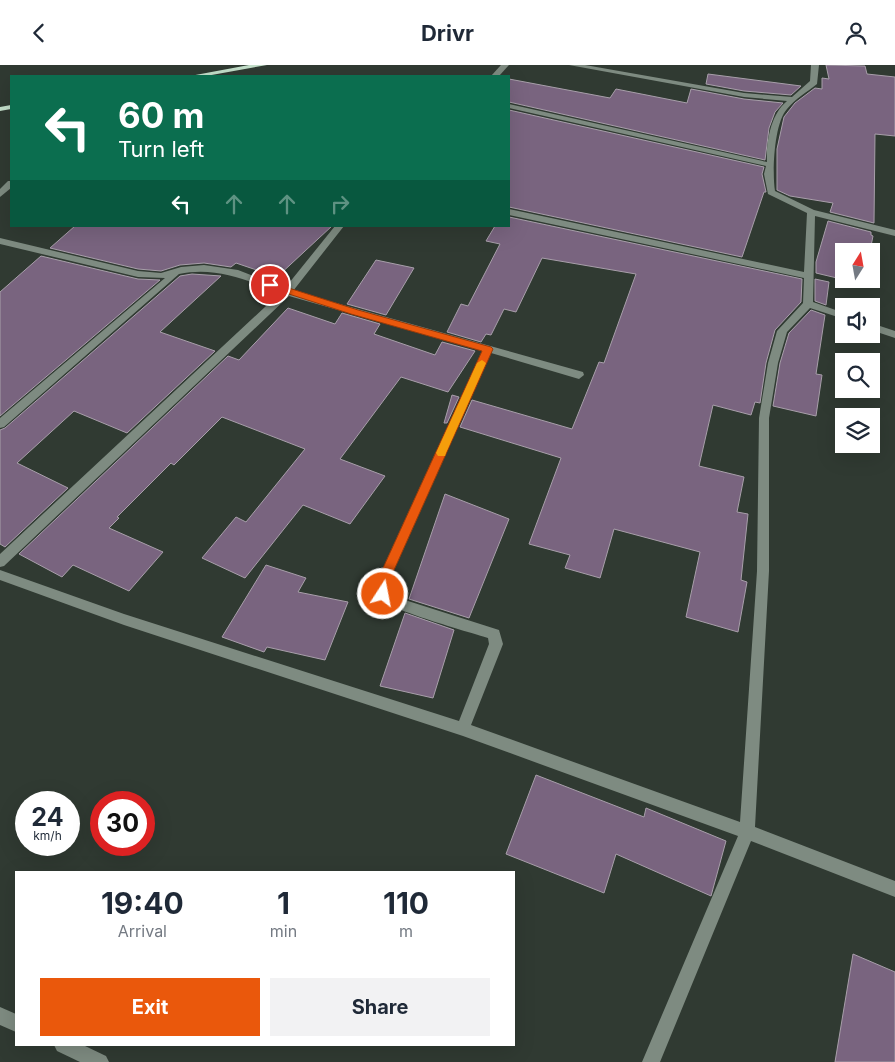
<!DOCTYPE html>
<style>
:root{--surface:#fff;--page:#f2f2f3;--text:#1f2937;--muted:#747a83;--accent:#ea580c}
body{margin:0;font-family:Inter,sans-serif;background:var(--page);color:var(--text);height:100vh;display:flex;flex-direction:column;font-size:19px;white-space:nowrap}
*{box-sizing:border-box;margin:0}
p{font-size:16px;color:var(--muted)}
.icon{flex:none;width:28px;height:28px;fill:none;stroke:currentColor;stroke-width:2;stroke-linecap:round;stroke-linejoin:round}
.map{position:relative;flex:1;overflow:hidden}
.details{position:absolute;left:15px;top:806px;width:500px;height:175px;display:flex;flex-direction:column;background:var(--surface);border-radius:0px;box-shadow:0 5px 20px #0002}
.details>*{flex:none}
.banner{position:absolute;left:10px;top:10px;width:500px;height:152px;border-radius:0px;box-shadow:0 5px 20px #0002;background:#0b6e4f;color:#fff;overflow:hidden}
.needle{width:32px;rotate:11deg}
.controls{position:absolute;left:835px;top:178px;display:grid;gap:10px}
.controls a{display:grid;place-items:center;width:45px;height:45px;border-radius:0px;background:var(--surface);box-shadow:0 5px 20px #0002;font-size:25px}
.speed{position:absolute;left:15px;top:726px;display:flex;gap:10px;font-size:25px;font-weight:700;text-align:center}
.speed>*{display:grid;place-content:center;width:65px;height:65px;border-radius:50%;background:var(--surface);box-shadow:0 5px 20px #0002;line-height:1}
.speed small{font-size:12px;font-weight:400}
.speed .limit{border:8px solid #d22;background:#fff;color:#111}
.pin{position:absolute;display:grid;place-items:center;width:42px;height:42px;color:#fff;margin:-21px;border:2px solid #fff;border-radius:50%;box-shadow:0 1px 5px #0007}
.me{position:absolute;width:55px;margin:-28px;rotate:11deg;stroke-linejoin:round;filter:drop-shadow(0 0 4px #0008)}
.turn{display:flex;align-items:center;gap:18px;height:105px;padding:0 25px;font-size:22px}
.turn .icon{width:65px;height:65px;stroke-width:2.5}
.turn b{display:block;font-size:35px;line-height:42px}
.lanes{display:flex;align-items:center;height:48px;padding:0 25px;background:#0003;justify-content:center;gap:25px;direction:ltr}
.lanes .off{opacity:.35}
.eta{display:flex;justify-content:space-evenly;align-items:center;height:85px;text-align:center}
.eta b{font-size:30px;font-weight:700;line-height:35px}
.cta{display:flex;gap:10px;margin-top:auto;padding:10px 25px}
.cta a{flex:1;height:58px;border-radius:0px;background:var(--accent);color:#fff;font-size:20px;font-weight:700;line-height:58px;text-align:center}
.cta a+a{background:var(--page);color:var(--text)}
header{display:flex;justify-content:space-between;align-items:center;height:65px;padding:0 25px;background:var(--surface);font-size:22px;font-weight:700}
.map>svg:first-child{display:block}
.building{fill:#79647f;stroke:#a89faa}
.lines{fill:none;stroke-linecap:round;stroke-linejoin:round}
.minor{fill:#7e8b81;fill-rule:evenodd}
.major{fill:#c3dfca;fill-rule:evenodd}
.route{fill:#ea580c;stroke:#983908}
.slow{fill:#f59e0b}
</style>
<header><svg class="icon" aria-label="back" viewBox="0 0 24 24"><path d="M15 5l-7 7 7 7"/></svg>Drivr<svg class="icon" aria-label="person" viewBox="0 0 24 24"><circle cx="12" cy="8" r="4"/><path d="M4 21q1-7 8-7t8 7"/></svg></header>
<div class="map">
<svg width="895" height="997" viewBox="0 0 895 997">
<rect width="100%" height="100%" fill="#303a32"/>
<g class="building">
<polygon points="826,0 865,1 867,9 895,12 895,71 875,69 874,158 830,147 833,138 790,131 777,125 777,84 784,52 795,38 815,23 822,24 822,13 829,14"/>
<polygon points="708,9 801,21 791,30 744,26 706,19"/>
<polygon points="509,14 610,33 616,24 687,38 691,24 744,34 783,38 775,47 769,63 765,95 509,37"/>
<polygon points="509,45 764,102 762,109 766,127 764,127 742,192 509,142"/>
<polygon points="509,152 802,214 801,237 775,265 766,298 760,338 755,337 751,350 713,340 699,401 744,412 737,447 748,449 741,515 747,517 738,567 686,552 700,487 614,464 600,513 565,503 570,490 529,479 561,393 460,362 472,335 572,364 599,297 604,298 636,209 542,193 516,247 504,244 491,270 486,269 481,277 447,267 461,239 468,241 500,179 486,176 495,161 509,161"/>
<polygon points="828,156 871,167 871,170 873,171 870,186 844,186 844,214 863,214 862,219 816,208 816,197"/>
<polygon points="75,161 332,161 277,212 236,198 231,202 204,198 180,200 161,206 138,204 50,183"/>
<polygon points="41,191 138,214 160,215 0,351 0,227"/>
<polygon points="376,195 414,203 386,250 347,239"/>
<polygon points="192,209 221,211 160,267 215,286 127,368 74,346 17,398 68,423 5,482 0,479 0,365 5,363 180,211"/>
<polygon points="815,214 829,217 826,240 815,236"/>
<polygon points="288,243 335,259 342,248 380,259 374,269 435,290 442,277 475,286 448,327 401,312 340,394 385,411 350,459 303,440 245,513 202,493 236,452 246,457 305,384 222,352 174,400 171,398 117,452 119,453 109,463 163,487 129,526 73,500 62,512 19,489 228,291 239,295"/>
<polygon points="811,245 825,250 816,309 822,310 816,351 773,341 780,298 789,268"/>
<polygon points="452,330 459,332 447,358 444,358"/>
<polygon points="445,429 509,454 469,553 409,534"/>
<polygon points="266,500 306,513 298,527 348,537 325,595 267,582 264,587 222,572"/>
<polygon points="405,548 454,565 433,633 380,621"/>
<polygon points="536,710 644,752 646,743 726,776 711,831 616,789 604,828 506,789"/>
<polygon points="853,889 895,907 895,997 835,997"/>
</g>
<g class="lines">
<g class="minor">
<polygon points="501,0 509,0 499,11 491,11"/>
<path d="M569,0H585L744,28L792,32L810,16L811,0H819L817,19C807,27 795,34 787,44C774,58 772,108 775,126L814,145L895,165V171L815,151L813,237L844,248V254L810,243L787,267L778,298L769,353V506L755,762L895,816V832L751,776L660,997H642L738,771L463,671L124,560L0,515V505L124,549L459,656L489,579L488,573C466,566 392,546 379,533C375,529 377,519 378,514L482,286L289,231L4,501L0,502V489L280,228C247,215 215,201 179,209L4,362L0,363V353L165,213L138,212L0,179V173L138,206L161,208L181,202L204,200L238,205L285,223L335,161H344L293,226L583,307L584,310L579,314L491,288L390,514V526L408,536L499,565L503,579L471,660L740,757L757,506L759,353L768,298L777,266L803,238L804,213L509,150V144L804,207L807,148L768,129L764,109L766,101L509,43V39L767,97C766,76 771,49 787,36L744,32Z"/>
<polygon points="8,116 11,116 11,123 0,132 0,124"/>
<polygon points="871,258 895,266 895,273 871,265"/>
<polygon points="0,942 16,949 16,967 0,960"/>
<polygon points="54,980 83,980 106,991 109,997 80,997 57,986"/>
</g>
<g class="major">
<polygon points="249,0 267,0 206,11 190,11"/>
<polygon points="11,40 11,44 0,46 0,42"/>
</g>
</g>
<polygon class="route" points="267,218 273,218 358,245 491,282 493,284 390,514 387,533 379,533 377,529 378,514 482,286 351,249 267,222"/>
<polygon class="slow" points="482,295 486,298 446,388 445,391 438,391 436,388 477,298"/>
</svg>
<div class="controls">
<a><svg class="needle" viewBox="-14 -14 28 28"><path d="M0-13l5 13h-10z" fill="#e53935"/><path d="M0 13l5-13h-10z" fill="#747a83"/></svg></a>
<a><svg class="icon" aria-label="sound" viewBox="0 0 24 24"><path d="M4 9h4l5-4v14l-5-4H4zM17 9q2 3 0 6"/></svg></a>
<a><svg class="icon" aria-label="search" viewBox="0 0 24 24"><circle cx="10" cy="10" r="6"/><path d="M15 15l6 6"/></svg></a>
<a><svg class="icon" aria-label="layers" viewBox="0 0 24 24"><path d="M12 4l9 5-9 5-9-5zM3 14l9 5 9-5"/></svg></a>
</div>
<div class="speed"><div>24<small>km/h</small></div><div class="limit">30</div></div>
<div class="pin" style="left:270px;top:220px;background:#d93025"><svg class="icon" aria-label="arrive" viewBox="0 0 24 24"><path d="M6 21V4h12l-3 4 3 4H6"/></svg></div>
<svg class="me" style="left:383px;top:529px" viewBox="-20 -20 40 40"><circle r="17" fill="#ea580c" stroke="#fff" stroke-width="3"/><path d="M0-11L8 9 0 5-8 9z" fill="#fff"/></svg>
<div class="banner">
<div class="turn"><svg class="icon" aria-label="left" viewBox="0 0 24 24"><path d="M17 20v-9H6M10 6l-5 5 5 5"/></svg><div><b>60 m</b>Turn left</div></div>
<div class="lanes"><svg class="icon" aria-label="left" viewBox="0 0 24 24"><path d="M17 20v-9H6M10 6l-5 5 5 5"/></svg><svg class="icon off" aria-label="ahead" viewBox="0 0 24 24"><path d="M12 20V5M6 11l6-6 6 6"/></svg><svg class="icon off" aria-label="ahead" viewBox="0 0 24 24"><path d="M12 20V5M6 11l6-6 6 6"/></svg><svg class="icon off" aria-label="right" viewBox="0 0 24 24"><path d="M7 20v-9h11M14 6l5 5-5 5"/></svg></div>
</div>
<section class="details">
<div class="eta">
<div><b>19:40</b><p>Arrival</p></div>
<div><b>1</b><p>min</p></div>
<div><b>110</b><p>m</p></div>
</div>
<div class="cta"><a>Exit</a><a>Share</a></div>
</section>
</div>
